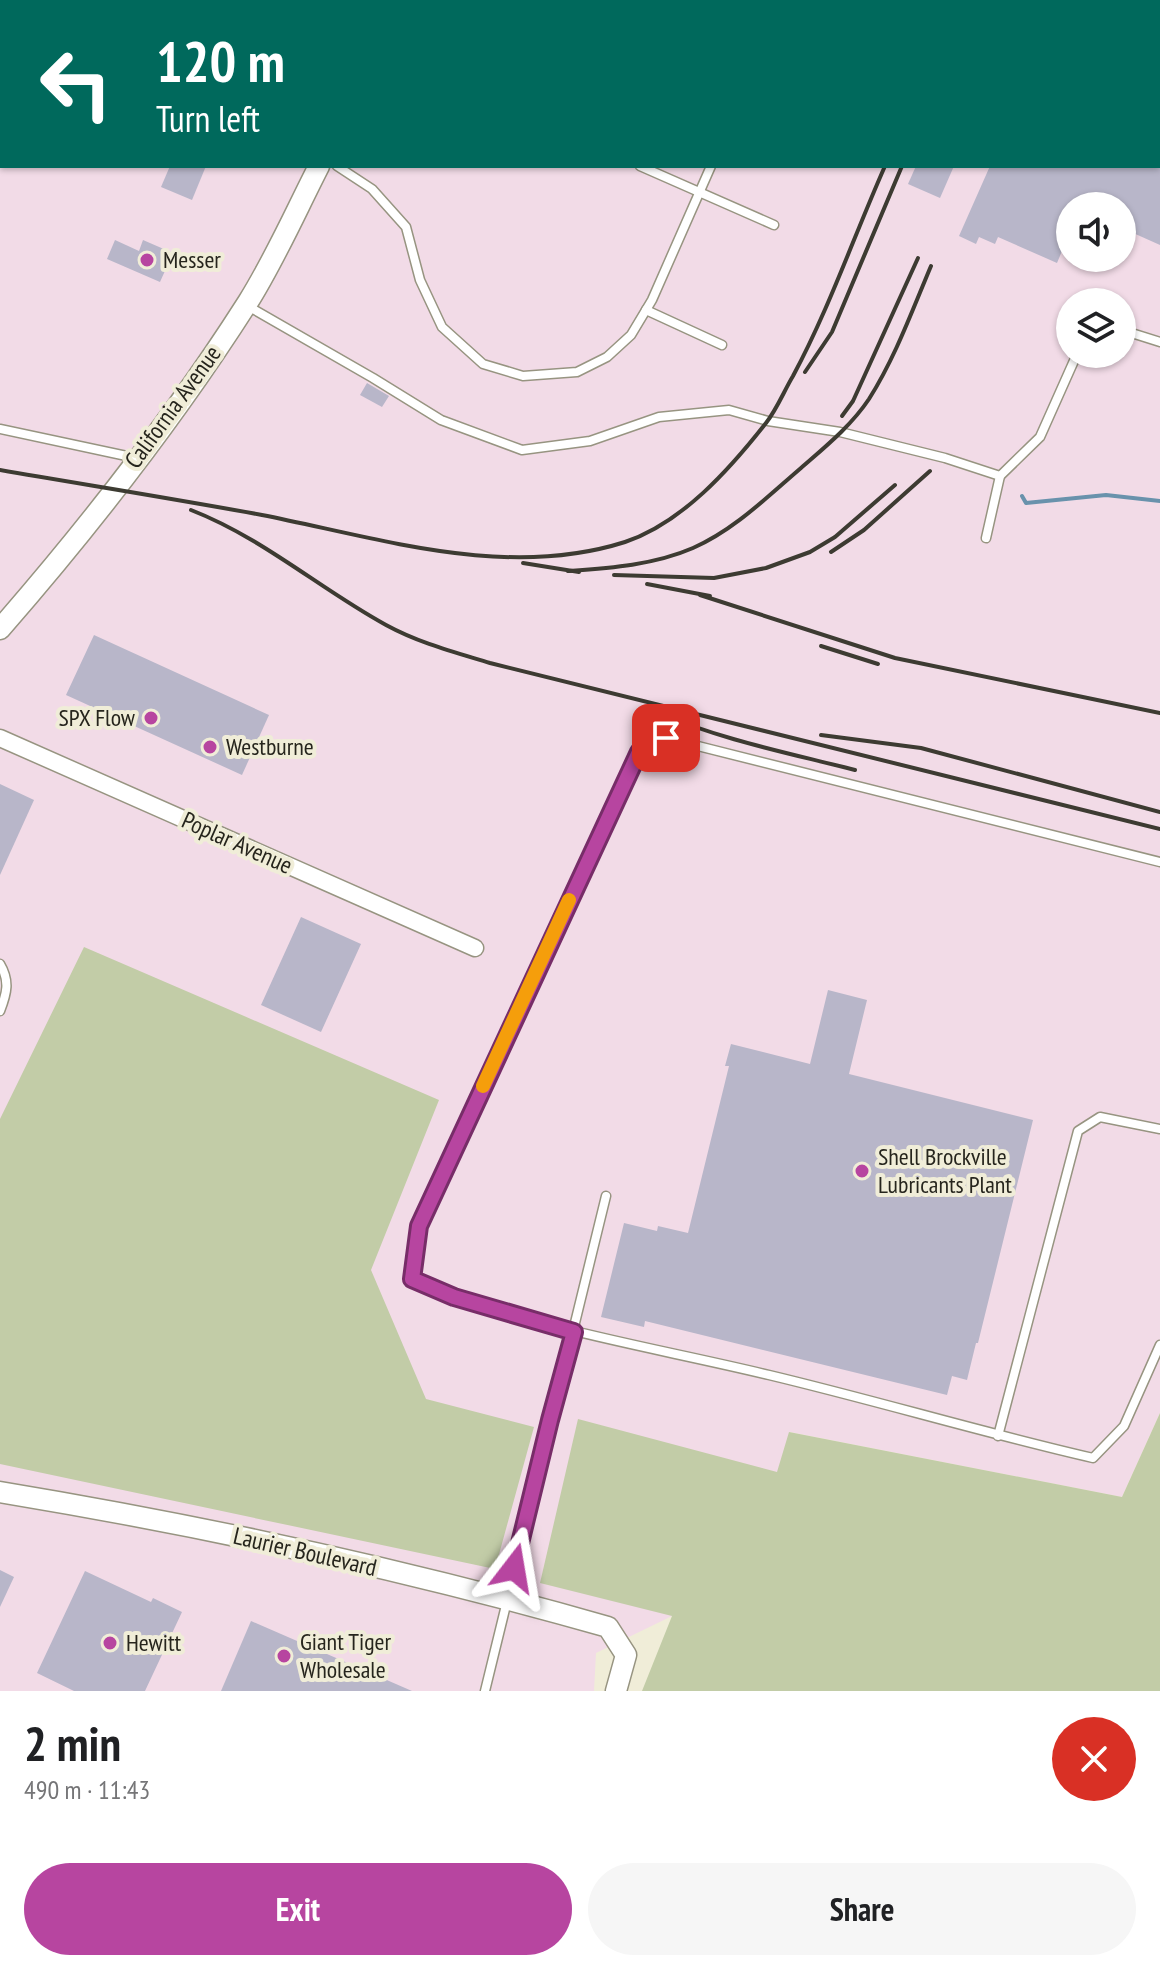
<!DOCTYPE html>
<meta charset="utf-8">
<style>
:root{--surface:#fff;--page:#f6f6f6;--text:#202124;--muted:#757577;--accent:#b745a0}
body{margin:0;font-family:"PT Sans Narrow",sans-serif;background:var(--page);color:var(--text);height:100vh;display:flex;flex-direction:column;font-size:30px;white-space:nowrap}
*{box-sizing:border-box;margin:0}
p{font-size:26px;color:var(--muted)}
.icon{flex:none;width:44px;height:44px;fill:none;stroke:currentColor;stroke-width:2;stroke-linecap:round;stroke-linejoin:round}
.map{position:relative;height:1691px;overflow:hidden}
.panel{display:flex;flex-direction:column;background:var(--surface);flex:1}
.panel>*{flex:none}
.hud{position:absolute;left:0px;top:0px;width:1160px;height:168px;box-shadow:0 2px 6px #0004;background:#00695c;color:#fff;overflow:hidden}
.buttons{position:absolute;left:1056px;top:192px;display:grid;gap:16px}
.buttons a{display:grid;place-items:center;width:80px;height:80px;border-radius:50%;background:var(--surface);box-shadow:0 2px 6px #0004;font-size:40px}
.pin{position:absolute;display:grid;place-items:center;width:68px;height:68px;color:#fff;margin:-34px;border-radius:16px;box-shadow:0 4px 12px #0006}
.me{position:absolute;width:88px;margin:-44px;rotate:14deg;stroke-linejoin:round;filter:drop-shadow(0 0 6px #0008)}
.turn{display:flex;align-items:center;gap:28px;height:168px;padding:0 24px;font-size:36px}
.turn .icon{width:104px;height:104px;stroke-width:2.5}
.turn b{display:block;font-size:56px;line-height:68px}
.round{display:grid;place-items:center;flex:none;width:84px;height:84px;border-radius:42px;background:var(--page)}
.head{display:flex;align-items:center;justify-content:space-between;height:136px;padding:0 24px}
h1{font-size:48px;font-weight:700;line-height:60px}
.button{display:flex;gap:16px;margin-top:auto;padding:16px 24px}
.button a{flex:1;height:92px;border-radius:48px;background:var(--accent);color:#fff;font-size:32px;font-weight:700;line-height:92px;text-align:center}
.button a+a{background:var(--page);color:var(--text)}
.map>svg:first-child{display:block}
.industrial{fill:#f2dbe7;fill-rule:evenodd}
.green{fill:#c2cca7}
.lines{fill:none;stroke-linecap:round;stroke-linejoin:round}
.stream{stroke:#6992ac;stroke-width:4}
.building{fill:#b8b6c9}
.service-casing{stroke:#979481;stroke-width:11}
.minor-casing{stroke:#979481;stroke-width:19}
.tertiary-casing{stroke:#979481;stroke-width:23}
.service{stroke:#fff;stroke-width:8}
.minor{stroke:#fff;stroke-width:16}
.tertiary{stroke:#fff;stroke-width:20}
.rail{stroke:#3d3b32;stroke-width:4}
.route-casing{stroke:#772d68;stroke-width:20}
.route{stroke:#b745a0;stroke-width:14}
.slow{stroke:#f59e0b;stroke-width:14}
.poi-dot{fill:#b745a0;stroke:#f0edd8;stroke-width:3}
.labels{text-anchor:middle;stroke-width:8;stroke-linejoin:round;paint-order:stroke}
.poi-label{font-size:24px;fill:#26251d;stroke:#f0edd8;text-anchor:start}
.street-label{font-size:24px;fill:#26251d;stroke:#f0edd8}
</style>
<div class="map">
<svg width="1160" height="1691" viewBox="0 0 1160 1691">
<rect width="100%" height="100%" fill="#f0edd8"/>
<path class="industrial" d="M0,0H1160V1413L1122,1497L790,1432L778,1472L672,1616L596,1653L594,1691H0ZM2,2H1158V166H2ZM1070,206H1122V258H1070ZM1070,302H1122V354H1070Z"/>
<g class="green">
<polygon points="84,947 439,1100 371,1270 426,1399 534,1427 495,1569 0,1464 0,1119"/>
<polygon points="1160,1413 1160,1691 642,1691 672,1616 540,1583 578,1419 777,1472 789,1432 1122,1497"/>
</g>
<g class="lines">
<polyline class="stream" points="1022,496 1026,503 1106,495 1160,501"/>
</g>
<g class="building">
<polygon points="170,166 206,166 192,200 161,187"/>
<polygon points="916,166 954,166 940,198 908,184"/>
<polygon points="990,166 1160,166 1160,245 1122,228 1122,206 1070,206 1070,232 1057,263 998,237 995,244 979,237 976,244 959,236"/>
<polygon points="115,240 139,251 143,240 173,253 160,282 107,259"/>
<polygon points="367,383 389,396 382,407 360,395"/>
<polygon points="94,635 269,715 242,775 66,695"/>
<polygon points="0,784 34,800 0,875"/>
<polygon points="301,917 361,944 321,1032 261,1005"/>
<polygon points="828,990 867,1000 849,1074 1033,1120 978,1343 976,1343 967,1380 952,1376 947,1395 645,1321 644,1327 601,1317 624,1223 657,1231 658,1226 688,1233 729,1066 725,1066 731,1044 810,1064"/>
<polygon points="0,1570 14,1577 0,1607"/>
<polygon points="85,1571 151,1602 153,1598 182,1612 145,1691 74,1691 37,1673"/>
<polygon points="251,1621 412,1691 221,1691"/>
</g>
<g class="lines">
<defs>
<g id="service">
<polyline points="337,166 372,189 406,227 420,280 442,327 483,364 523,376 577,372 607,357 631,335 652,300 711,166"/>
<polyline points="640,166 774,225"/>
<polyline points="246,305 373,378 441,420 522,450 590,441 659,417 729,410 768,421 840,432 945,458 1000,476 1040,437 1077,354"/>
<polyline points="646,310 722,345"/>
<polyline points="1122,330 1160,342"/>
<polyline points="0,429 136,458"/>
<polyline points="986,538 1000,476"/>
<path d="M1160,862L666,738L639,752L419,1226L412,1279C526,1328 649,1346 769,1375C878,1401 984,1433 1093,1458L1124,1426L1160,1345"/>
<path d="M0,964C10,981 7,993 0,1011"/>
<polyline points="998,1436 1078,1131 1100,1117 1160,1129"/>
<path d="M485,1691C524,1525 567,1362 606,1196"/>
</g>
<g id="minor">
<polyline points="77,0 82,2"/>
<polyline points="0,738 475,948"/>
</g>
<g id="tertiary">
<polyline points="401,2 402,0"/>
<path d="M0,629C88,528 176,415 248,302C275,259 296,211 319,166"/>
<path d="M0,1492C205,1526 408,1570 608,1627L626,1655L616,1691"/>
</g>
</defs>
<use href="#service" class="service-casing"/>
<use href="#minor" class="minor-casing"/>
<use href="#tertiary" class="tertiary-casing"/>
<use href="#service" class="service"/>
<use href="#minor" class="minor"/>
<use href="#tertiary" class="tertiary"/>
<g class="rail">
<polyline points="805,372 832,332 902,166"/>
<polyline points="842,416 853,401 918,258"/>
<path d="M0,470C87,485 175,499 262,515C379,538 506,580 625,542C682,523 730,469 766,423C777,409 784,391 793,376C829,309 854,236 885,166"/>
<path d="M191,510C263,538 320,589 386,625C419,643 454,652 490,663L1160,829"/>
<polyline points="831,552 864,530 930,471"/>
<polyline points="523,563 579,572"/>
<path d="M568,571C610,568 654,565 693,548C734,530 767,497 801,468C825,447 851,426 869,399C895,358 912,311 931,266"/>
<polyline points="614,575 714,578 766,568 810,552 835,537 895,485"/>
<polyline points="647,584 710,596"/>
<polyline points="700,595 895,658 1160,713"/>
<polyline points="821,646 878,664"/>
<path d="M659,713C722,740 789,753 855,770"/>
<polyline points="821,735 921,748 1160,812"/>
</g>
</g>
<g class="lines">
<defs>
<polyline id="route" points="514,1568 550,1420 574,1332 454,1297 412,1279 419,1226 639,752 666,738"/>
</defs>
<use href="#route" class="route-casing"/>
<use href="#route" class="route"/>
<polyline class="slow" points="483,1086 569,900"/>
</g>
<g class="poi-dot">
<circle cx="147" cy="260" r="8"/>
<circle cx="151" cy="718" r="8"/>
<circle cx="210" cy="747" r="8"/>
<circle cx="862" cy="1171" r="8"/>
<circle cx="110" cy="1643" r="8"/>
<circle cx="284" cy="1656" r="8"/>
</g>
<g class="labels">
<g class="poi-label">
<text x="163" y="268">Messer</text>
<text x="135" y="726" text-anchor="end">SPX Flow</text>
<text x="226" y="755">Westburne</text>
<text x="878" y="1165">Shell Brockville<tspan x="878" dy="28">Lubricants Plant</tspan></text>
<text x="300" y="1650">Giant Tiger<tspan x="300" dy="28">Wholesale</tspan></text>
<text x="126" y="1651">Hewitt</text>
</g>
<g class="street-label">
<text transform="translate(173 407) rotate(-54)" y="8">California Avenue</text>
<text transform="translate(237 843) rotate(24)" y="8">Poplar Avenue</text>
<text transform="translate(305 1552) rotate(13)" y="8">Laurier Boulevard</text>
</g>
</g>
</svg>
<div class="buttons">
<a><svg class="icon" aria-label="sound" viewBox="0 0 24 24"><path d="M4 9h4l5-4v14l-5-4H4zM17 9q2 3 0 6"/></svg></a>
<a><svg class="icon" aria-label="layers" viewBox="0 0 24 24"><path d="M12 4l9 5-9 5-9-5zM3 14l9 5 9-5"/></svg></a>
</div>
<div class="pin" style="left:666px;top:738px;background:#d93025"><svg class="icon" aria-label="arrive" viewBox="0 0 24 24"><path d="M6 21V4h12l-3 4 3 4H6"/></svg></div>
<svg class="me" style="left:514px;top:1568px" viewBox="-20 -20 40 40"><path d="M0-17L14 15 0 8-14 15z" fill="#b745a0" stroke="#fff" stroke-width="4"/></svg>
<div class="hud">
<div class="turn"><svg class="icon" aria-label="left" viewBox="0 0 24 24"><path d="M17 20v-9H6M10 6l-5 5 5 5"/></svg><div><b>120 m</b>Turn left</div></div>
</div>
</div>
<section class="panel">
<div class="head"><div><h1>2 min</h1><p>490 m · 11:43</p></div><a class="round" style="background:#d93025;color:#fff"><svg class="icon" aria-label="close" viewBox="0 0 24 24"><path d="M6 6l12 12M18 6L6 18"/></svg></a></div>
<div class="button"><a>Exit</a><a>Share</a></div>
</section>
